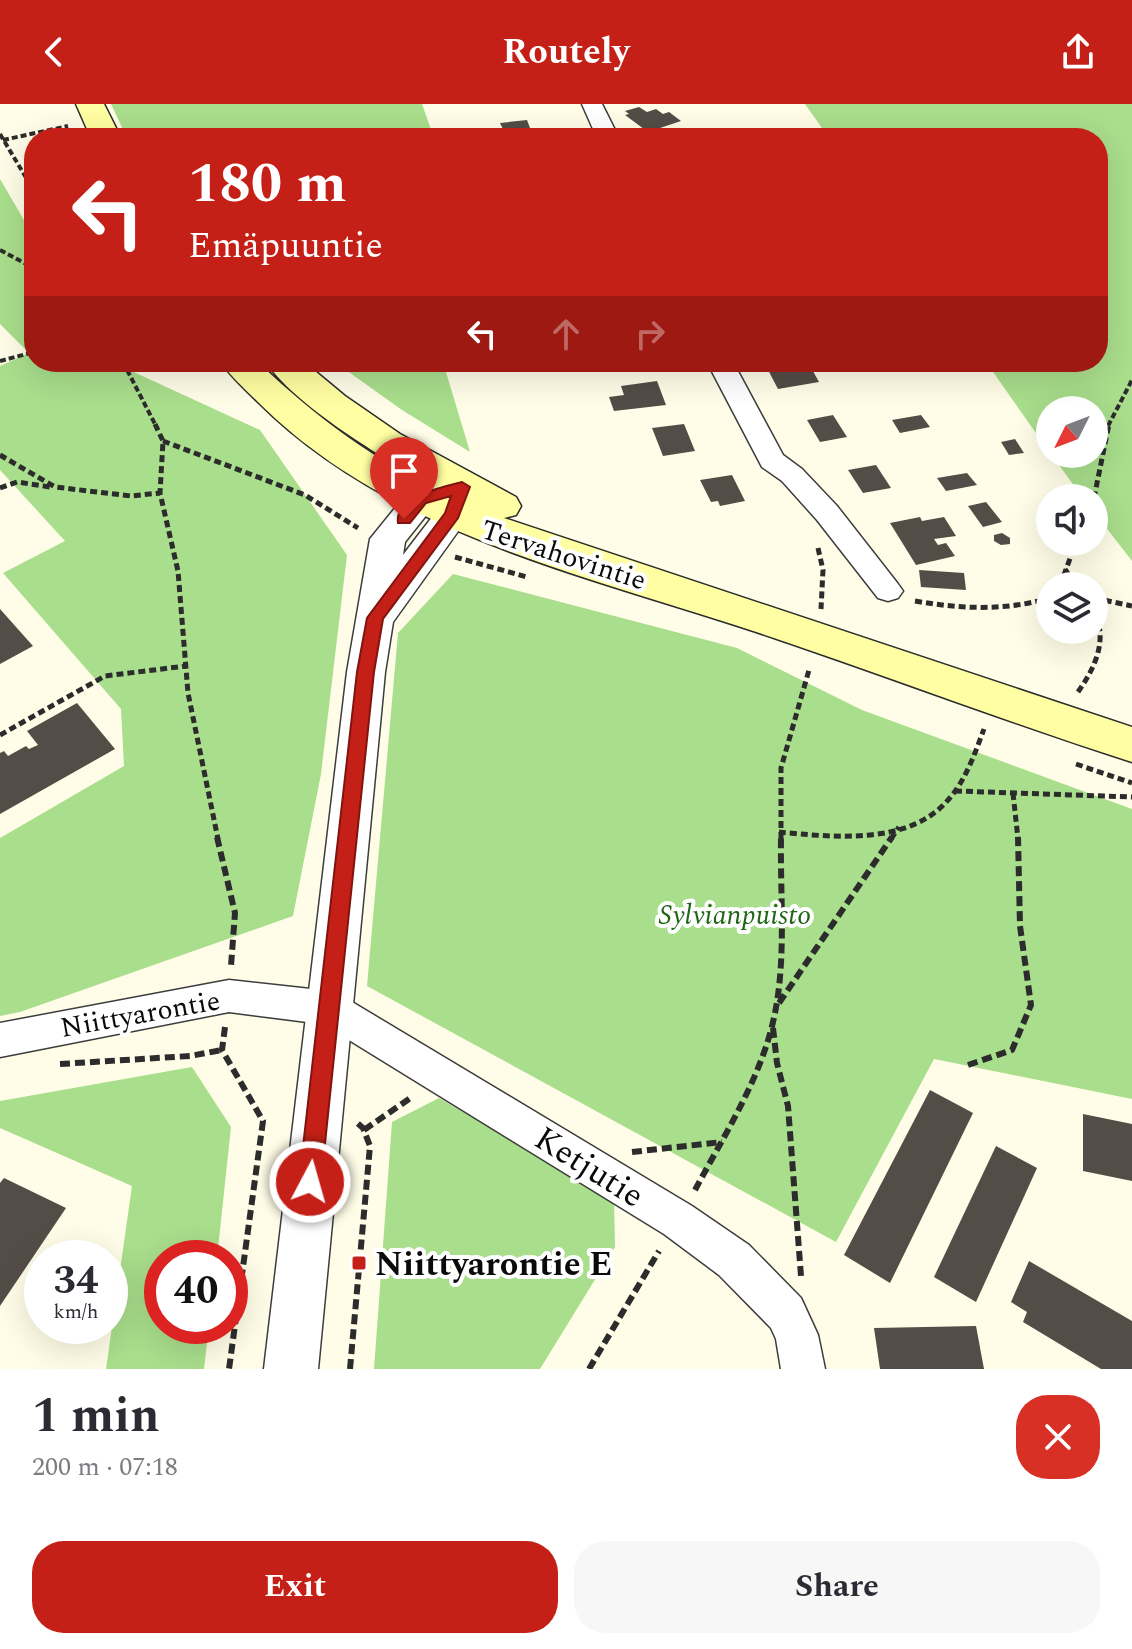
<!DOCTYPE html>
<meta charset="utf-8">
<style>
:root{--surface:#fff;--page:#f7f7f7;--text:#2b2b33;--muted:#7c7c81;--accent:#c52017}
body{margin:0;font-family:Spectral,serif;background:var(--page);color:var(--text);height:100vh;display:flex;flex-direction:column;font-size:30px;white-space:nowrap}
*{box-sizing:border-box;margin:0}
p{font-size:26px;color:var(--muted)}
.icon{flex:none;width:44px;height:44px;fill:none;stroke:currentColor;stroke-width:2;stroke-linecap:round;stroke-linejoin:round}
.map{position:relative;height:1265px;overflow:hidden}
.side{display:flex;flex-direction:column;background:var(--surface);flex:1}
.side>*{flex:none}
.hud{position:absolute;left:24px;top:24px;width:1084px;height:244px;border-radius:32px;box-shadow:0 8px 32px #0002;background:#c52017;color:#fff;overflow:hidden}
.needle{width:52px;rotate:228deg}
.controls{position:absolute;left:1036px;top:292px;display:grid;gap:16px}
.controls a{display:grid;place-items:center;width:72px;height:72px;border-radius:50%;background:var(--surface);box-shadow:0 8px 32px #0002;font-size:40px}
.speed{position:absolute;left:24px;top:1136px;display:flex;gap:16px;font-size:40px;font-weight:700;text-align:center}
.speed>*{display:grid;place-content:center;width:104px;height:104px;border-radius:50%;background:var(--surface);box-shadow:0 8px 32px #0002;line-height:1}
.speed small{font-size:20px;font-weight:400}
.speed .limit{border:12px solid #d22;background:#fff;color:#111}
.pin{position:absolute;display:grid;place-items:center;width:68px;height:68px;color:#fff;margin:-82px -34px;border-radius:50% 50% 50% 0;rotate:-45deg;box-shadow:0 0 8px #0007}
.pin .icon{rotate:45deg}
.me{position:absolute;width:88px;margin:-44px;rotate:6deg;stroke-linejoin:round;filter:drop-shadow(0 0 6px #0008)}
.turn{display:flex;align-items:center;gap:28px;height:168px;padding:0 32px;font-size:36px}
.turn .icon{width:104px;height:104px;stroke-width:2.5}
.turn b{display:block;font-size:56px;line-height:68px}
.lanes{display:flex;align-items:center;height:76px;padding:0 32px;background:#0003;justify-content:center;gap:40px;direction:ltr}
.lanes .off{opacity:.35}
.round{display:grid;place-items:center;flex:none;width:84px;height:84px;border-radius:32px;background:var(--page)}
.headline{display:flex;align-items:center;justify-content:space-between;height:136px;padding:0 32px}
h1{font-size:48px;font-weight:700;line-height:60px}
.button{display:flex;gap:16px;margin-top:auto;padding:16px 32px}
.button a{flex:1;height:92px;border-radius:32px;background:var(--accent);color:#fff;font-size:32px;font-weight:700;line-height:92px;text-align:center}
.button a+a{background:var(--page);color:var(--text)}
header{display:flex;justify-content:space-between;align-items:center;height:104px;padding:0 32px;background:var(--accent);color:#fff;font-size:36px;font-weight:700}
.map>svg:first-child{display:block}
.forest{fill:#a9de8c}
.building{fill:#544c46}
.lines{fill:none;stroke-linecap:round;stroke-linejoin:round}
.minor-casing{stroke:#3d3d3d;stroke-width:3}
.tertiary-casing{stroke:#3d3d3d;stroke-width:3}
.secondary-casing{stroke:#2c2c2c;stroke-width:3}
.path-far2{stroke:#2c2c2c;stroke-width:4;stroke-dasharray:6 3;stroke-linecap:butt}
.path-far1{stroke:#2c2c2c;stroke-width:5;stroke-dasharray:7 4;stroke-linecap:butt}
.path{stroke:#2c2c2c;stroke-width:6;stroke-dasharray:10 5;stroke-linecap:butt}
.minor{fill:#fff;fill-rule:evenodd}
.tertiary{fill:#fff;fill-rule:evenodd}
.secondary{fill:#fffea2;fill-rule:evenodd}
.route{fill:#c52017;stroke:#80150f;stroke-width:2}
.poi-dot{fill:#c52017;stroke:#fff;stroke-width:3}
.labels{text-anchor:middle;stroke-width:8;stroke-linejoin:round;paint-order:stroke}
.street-label{font-size:28px;fill:#0a0a0a;stroke:#fff}
.park-label{font-size:28px;font-style:italic;fill:#1f6616;stroke:#fff}
.near-street-label{font-size:34px;fill:#0a0a0a;stroke:#fff}
.near-poi-label{font-size:34px;font-weight:bold;fill:#0a0a0a;stroke:#fff;text-anchor:start}
</style>
<header><svg class="icon" aria-label="back" viewBox="0 0 24 24"><path d="M15 5l-7 7 7 7"/></svg>Routely<svg class="icon" aria-label="share" viewBox="0 0 24 24"><path d="M12 15V3M7 8l5-5 5 5M5 13v7h14v-7"/></svg></header>
<div class="map">
<svg width="1132" height="1265" viewBox="0 0 1132 1265">
<rect width="100%" height="100%" fill="#fffde7"/>
<g class="forest">
<polygon points="111,0 422,0 434,34 127,34"/>
<polygon points="805,0 1132,0 1132,457 1094,408 1094,394 1083,394 1051,350 1094,350 1094,306 1050,306 1050,349 986,258 1098,258 1098,34 829,34"/>
<polygon points="0,75 34,133 34,258 112,258 260,326 347,451 321,670 293,812 20,908 0,912 0,734 124,662 121,605 3,469 65,437 0,366 0,262 29,249 0,220"/>
<polygon points="357,258 443,258 470,348 402,306 346,266"/>
<polygon points="453,470 737,544 862,606 1132,705 1132,995 934,955 836,1138 367,882 398,529"/>
<polygon points="192,963 231,1023 217,1154 162,1154 162,1222 209,1222 204,1265 106,1265 132,1082 0,1024 0,997"/>
<polygon points="439,994 614,1095 615,1143 540,1265 374,1265 392,1018"/>
</g>
<g class="building">
<polygon points="639,3 647,8 656,5 663,10 669,8 681,17 648,28 625,11 629,10 625,7"/>
<polygon points="527,16 533,32 490,34 488,27 503,25 500,19"/>
<polygon points="576,258 623,258 623,259 594,265 593,261 579,264"/>
<polygon points="808,258 819,278 778,285 767,264"/>
<polygon points="657,277 666,301 614,307 609,293 624,291 621,282"/>
<polygon points="833,311 847,333 820,338 807,316"/>
<polygon points="921,311 930,323 900,329 892,316"/>
<polygon points="684,320 695,347 663,352 652,324"/>
<polygon points="1015,335 1024,349 1009,351 1001,338"/>
<polygon points="876,361 891,384 863,389 848,366"/>
<polygon points="967,369 977,381 946,387 937,374"/>
<polygon points="732,371 745,397 720,402 718,397 711,398 700,376"/>
<polygon points="986,398 1002,418 983,423 968,402"/>
<polygon points="920,413 922,417 944,413 956,432 934,435 938,441 946,439 955,452 916,461 890,419"/>
<polygon points="1002,429 1010,434 1010,440 1001,441 994,437 994,431"/>
<polygon points="919,466 964,469 966,486 921,483"/>
<polygon points="0,505 33,542 0,560"/>
<polygon points="77,599 115,645 0,710 0,649 4,647 8,652 26,642 29,645 38,641 27,627"/>
<polygon points="930,986 973,1009 890,1179 844,1151"/>
<polygon points="1083,1010 1132,1020 1132,1077 1083,1067"/>
<polygon points="996,1042 1037,1064 976,1198 934,1173"/>
<polygon points="4,1074 66,1104 0,1202 0,1079"/>
<polygon points="1029,1157 1132,1217 1132,1265 1101,1265 1023,1218 1027,1208 1011,1198"/>
<polygon points="976,1222 984,1265 880,1265 874,1224"/>
</g>
<g class="lines">
<defs>
<g id="minor">
<polygon points="582,0 602,0 619,34 597,34"/>
<polygon points="707,258 733,258 783,351 802,365 837,402 898,480 903,487 898,494 888,497 878,494 817,416 782,377 762,363"/>
<polygon points="229,876 329,887 342,892 692,1102 749,1141 801,1194 818,1231 825,1265 781,1265 776,1235 771,1224 719,1171 664,1130 323,920 229,908 0,953 0,919"/>
</g>
<path id="tertiary" d="M462,372L474,375L479,383L464,419L393,518L385,568L318,1265H264L347,568L370,435L408,388ZM438,403L436,408L403,451L405,438L432,404Z"/>
<g id="secondary">
<polygon points="76,0 104,0 121,34 91,34"/>
<path d="M221,258H258C315,313 376,358 449,391C399,364 297,305 266,258H304L345,292L400,330L516,393L521,402L516,411L504,414L1132,623V658C1013,620 895,575 777,535C600,474 395,435 258,298C245,285 231,273 221,258Z"/>
</g>
</defs>
<use href="#minor" class="minor-casing"/>
<use href="#tertiary" class="tertiary-casing"/>
<use href="#secondary" class="secondary-casing"/>
<g class="path-far2">
<polyline points="0,30 34,87"/>
<polyline points="3,36 68,22"/>
<polyline points="0,146 34,164"/>
<polyline points="0,257 34,248"/>
<polyline points="123,258 156,322"/>
<polyline points="1108,322 1132,276"/>
</g>
<g class="path-far1">
<polyline points="155,320 163,337 160,389 178,467 188,589 218,735"/>
<polyline points="163,337 305,391 358,424"/>
<polyline points="0,351 55,383 131,392 160,389"/>
<polyline points="0,384 17,378 50,383"/>
<polyline points="1094,394 1109,320"/>
<polyline points="818,444 823,466 821,505"/>
<polyline points="455,453 527,473"/>
<polyline points="1065,465 1076,482"/>
<polyline points="1060,482 1076,438"/>
<polyline points="1094,494 1132,502"/>
<path d="M915,497C961,505 1005,507 1050,494"/>
<path d="M1078,588C1096,562 1108,536 1094,506"/>
<polyline points="0,631 105,572 186,562"/>
<polyline points="1076,660 1132,679"/>
<polyline points="955,687 1132,693"/>
<polyline points="1013,689 1018,735"/>
<path d="M779,728C832,733 909,742 948,696C966,676 975,649 984,625"/>
<polyline points="781,735 781,664 809,566"/>
<polyline points="891,735 899,723"/>
</g>
<g class="path">
<polyline points="217,733 235,809 231,862"/>
<polyline points="779,899 892,733"/>
<polyline points="225,923 222,946 263,1017 229,1265"/>
<polyline points="773,924 777,959 788,1002 801,1172"/>
<polyline points="60,960 190,952 222,946"/>
<polyline points="968,961 1012,946 1031,901 1020,822 1018,733"/>
<polyline points="364,1026 412,993"/>
<polyline points="632,1048 722,1038"/>
<path d="M695,1086C723,1033 759,978 773,918C787,859 780,794 781,733"/>
<polyline points="350,1265 370,1042 363,1024 355,1017"/>
<polyline points="589,1265 659,1147"/>
</g>
<use href="#minor" class="minor"/>
<use href="#tertiary" class="tertiary"/>
<use href="#secondary" class="secondary"/>
</g>
<path class="route" d="M462,378L470,383L458,414L383,515L374,568L321,1078L318,1086L310,1089L302,1086L299,1078L357,568L367,514L445,409L451,392L426,399L410,419H398C394,393 442,383 462,378Z"/>
<rect class="poi-dot" x="351" y="1151" width="16" height="16" rx="4"/>
<g class="labels">
<g class="street-label">
<text transform="translate(564 450) rotate(18)" y="10">Tervahovintie</text>
<text transform="translate(140 909) rotate(-10)" y="10">Niittyarontie</text>
</g>
<g class="park-label">
<text x="735" y="820">Sylvianpuisto</text>
</g>
<g class="near-street-label">
<text transform="translate(590 1062) rotate(32)" y="12">Ketjutie</text>
</g>
<g class="near-poi-label">
<text x="375" y="1171">Niittyarontie E</text>
</g>
</g>
</svg>
<div class="controls">
<a><svg class="needle" viewBox="-14 -14 28 28"><path d="M0-13l5 13h-10z" fill="#e53935"/><path d="M0 13l5-13h-10z" fill="#7c7c81"/></svg></a>
<a><svg class="icon" aria-label="sound" viewBox="0 0 24 24"><path d="M4 9h4l5-4v14l-5-4H4zM17 9q2 3 0 6"/></svg></a>
<a><svg class="icon" aria-label="layers" viewBox="0 0 24 24"><path d="M12 4l9 5-9 5-9-5zM3 14l9 5 9-5"/></svg></a>
</div>
<div class="speed"><div>34<small>km/h</small></div><div class="limit">40</div></div>
<div class="pin" style="left:404px;top:415px;background:#d93025"><svg class="icon" aria-label="arrive" viewBox="0 0 24 24"><path d="M6 21V4h12l-3 4 3 4H6"/></svg></div>
<svg class="me" style="left:310px;top:1078px" viewBox="-20 -20 40 40"><circle r="17" fill="#c52017" stroke="#fff" stroke-width="3"/><path d="M0-11L8 9 0 5-8 9z" fill="#fff"/></svg>
<div class="hud">
<div class="turn"><svg class="icon" aria-label="left" viewBox="0 0 24 24"><path d="M17 20v-9H6M10 6l-5 5 5 5"/></svg><div><b>180 m</b>Emäpuuntie</div></div>
<div class="lanes"><svg class="icon" aria-label="left" viewBox="0 0 24 24"><path d="M17 20v-9H6M10 6l-5 5 5 5"/></svg><svg class="icon off" aria-label="ahead" viewBox="0 0 24 24"><path d="M12 20V5M6 11l6-6 6 6"/></svg><svg class="icon off" aria-label="right" viewBox="0 0 24 24"><path d="M7 20v-9h11M14 6l5 5-5 5"/></svg></div>
</div>
</div>
<section class="side">
<div class="headline"><div><h1>1 min</h1><p>200 m · 07:18</p></div><a class="round" style="background:#d93025;color:#fff"><svg class="icon" aria-label="close" viewBox="0 0 24 24"><path d="M6 6l12 12M18 6L6 18"/></svg></a></div>
<div class="button"><a>Exit</a><a>Share</a></div>
</section>
